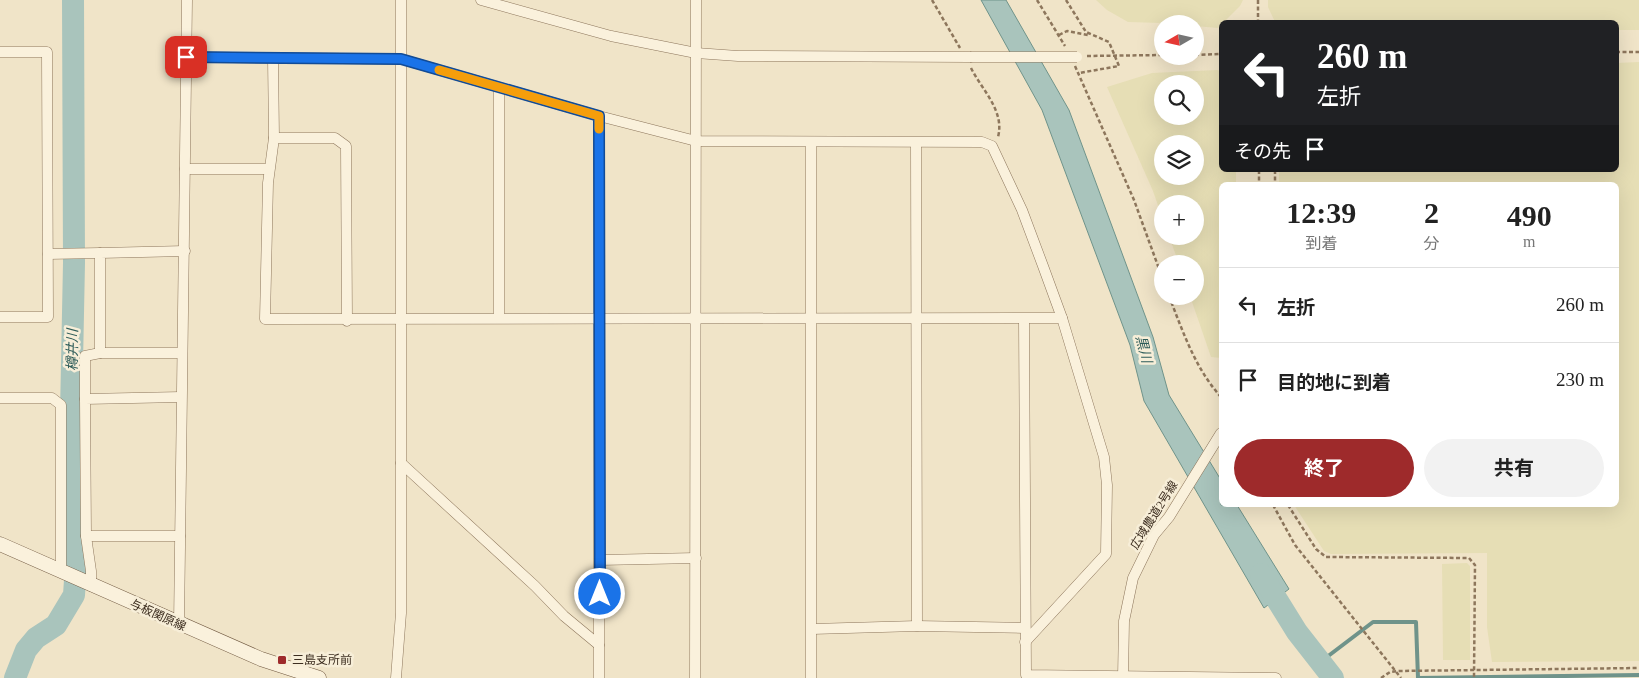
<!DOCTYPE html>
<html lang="ja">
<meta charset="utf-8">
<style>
:root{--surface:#fff;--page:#f2f2f2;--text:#222;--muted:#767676;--line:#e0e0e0;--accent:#9e2a2b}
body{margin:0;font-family:"Times New Roman","Noto Sans JP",serif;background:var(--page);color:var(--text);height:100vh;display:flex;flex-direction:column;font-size:19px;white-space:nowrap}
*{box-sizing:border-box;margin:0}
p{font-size:16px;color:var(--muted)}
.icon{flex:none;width:28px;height:28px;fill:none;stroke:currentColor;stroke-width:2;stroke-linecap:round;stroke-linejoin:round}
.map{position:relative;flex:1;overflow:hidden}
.sheet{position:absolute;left:1219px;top:182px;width:400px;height:325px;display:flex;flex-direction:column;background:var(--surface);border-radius:8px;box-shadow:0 5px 20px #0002}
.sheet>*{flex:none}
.banner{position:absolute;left:1219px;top:20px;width:400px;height:152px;border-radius:8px;box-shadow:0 5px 20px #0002;background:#202124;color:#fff;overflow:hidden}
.needle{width:32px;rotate:261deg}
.controls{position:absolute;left:1154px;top:15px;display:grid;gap:10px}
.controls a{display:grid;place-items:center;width:50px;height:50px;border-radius:50%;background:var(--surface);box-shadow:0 5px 20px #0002;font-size:25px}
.pin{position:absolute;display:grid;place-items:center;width:42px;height:42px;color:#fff;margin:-21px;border-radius:10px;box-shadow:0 2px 8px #0006}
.me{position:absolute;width:55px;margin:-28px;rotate:0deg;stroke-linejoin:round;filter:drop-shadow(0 0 4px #0008)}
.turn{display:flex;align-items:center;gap:18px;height:105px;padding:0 15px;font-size:22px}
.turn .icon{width:65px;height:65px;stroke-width:2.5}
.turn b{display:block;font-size:35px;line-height:42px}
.then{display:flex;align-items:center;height:48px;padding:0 15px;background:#0003;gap:10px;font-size:19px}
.eta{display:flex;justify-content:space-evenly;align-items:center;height:85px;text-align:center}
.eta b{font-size:30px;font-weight:700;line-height:35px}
.action{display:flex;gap:10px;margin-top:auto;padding:10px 15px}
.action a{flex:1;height:58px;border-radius:30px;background:var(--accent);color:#fff;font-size:20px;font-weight:700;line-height:58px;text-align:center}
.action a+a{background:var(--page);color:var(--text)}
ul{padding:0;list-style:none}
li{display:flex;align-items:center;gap:15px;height:75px;padding:0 15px;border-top:1px solid var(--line)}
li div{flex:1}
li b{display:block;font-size:19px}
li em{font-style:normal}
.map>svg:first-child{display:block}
.farmland{fill:#e6deb5;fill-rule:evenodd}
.water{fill:#a9c4bc;stroke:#6f938a}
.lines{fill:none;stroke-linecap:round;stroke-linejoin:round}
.stream{stroke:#6f938a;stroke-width:4}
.river{stroke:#a9c4bc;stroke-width:22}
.minor-casing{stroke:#8d765c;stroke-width:11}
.secondary-casing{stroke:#6f573f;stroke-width:15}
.path{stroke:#8d765c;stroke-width:2.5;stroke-dasharray:4 2.5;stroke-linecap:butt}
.minor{stroke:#faf1dc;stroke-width:10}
.secondary{stroke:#faf1dc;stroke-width:14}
.minor-bridge-casing{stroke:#8d765c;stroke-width:11;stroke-linecap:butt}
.minor-bridge{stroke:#faf1dc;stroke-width:10}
.route-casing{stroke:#114b97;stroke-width:12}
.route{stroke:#1a73e8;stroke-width:9}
.slow{stroke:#f59e0b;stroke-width:9}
.poi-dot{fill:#9e2a2b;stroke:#f7eed8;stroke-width:2}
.labels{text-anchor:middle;stroke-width:5;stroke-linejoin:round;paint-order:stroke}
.street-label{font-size:12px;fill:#3d2e20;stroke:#f7eed8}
.poi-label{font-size:12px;fill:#3d2e20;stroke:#f7eed8;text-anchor:start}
.water-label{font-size:14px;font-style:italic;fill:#2f5d5a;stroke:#f7eed8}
</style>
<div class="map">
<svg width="1639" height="678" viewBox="0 0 1639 678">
<rect width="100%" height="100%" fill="#f0e4c8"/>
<g class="farmland">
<polygon points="1096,0 1243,0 1240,6 1218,28 1195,26 1195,24 1128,22 1107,10"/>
<polygon points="1268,0 1639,0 1639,30 1616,30 1616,22 1275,22 1268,7"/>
<polygon points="1639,62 1639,661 1492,662 1487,627 1487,553 1331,554 1324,551 1294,505 1616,505 1616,185 1279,185 1279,170 1616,170 1616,63"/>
<path d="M1217,70L1221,71V170H1236V185H1221V358L1211,357L1190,296H1195V264H1179L1169,236H1195V204H1162V217L1153,191L1107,87L1152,73ZM1162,84H1195V116H1162ZM1162,144H1195V176H1162Z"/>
<polygon points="1467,563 1470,566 1470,660 1443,660 1442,564"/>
</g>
<polygon class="water" points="981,0 1006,0 1069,110 1153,337 1169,395 1221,480 1221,505 1237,505 1289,589 1264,608 1144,401 1130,345 1042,110"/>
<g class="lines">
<polyline class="stream" points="1319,663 1373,622 1416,622 1418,678 1639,675"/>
<g class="river">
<polyline points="1261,574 1297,632 1333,678"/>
<polyline points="15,678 26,650 36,638 56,625 74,595 76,565 71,413 74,263 73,0"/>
</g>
<defs>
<g id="minor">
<polyline points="481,0 611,36 696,53 738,56 970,57"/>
<polyline points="0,52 47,52 48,317 0,317"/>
<polyline points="186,57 401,59 599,116 696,141 982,142 992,146 1022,210 1043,266 1062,318 1104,457 1107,485 1106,554 1025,642"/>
<polyline points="273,58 274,138 268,183 265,319 1062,318"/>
<polyline points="274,138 335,138 346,146 347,321"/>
<polyline points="811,142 811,678"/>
<polyline points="916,143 917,626"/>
<polyline points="185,169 269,169"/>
<polyline points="48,254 100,253"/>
<polyline points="499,318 499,88"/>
<polyline points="1024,320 1026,675 1276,678"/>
<polyline points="182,353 100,353 100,253 185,251"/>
<polyline points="0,398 52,398 61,405 61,571"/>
<polyline points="85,399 85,356 100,353"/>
<polyline points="401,463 535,586 564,616 599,645"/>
<polyline points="86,536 180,536"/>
<polyline points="600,560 696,558"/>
<polyline points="91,586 91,571 86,536 85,399 181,397"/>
<polyline points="179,625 187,0"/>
<polyline points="812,629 917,626 1025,628"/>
<polyline points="396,678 401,613 401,0"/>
<polyline points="599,678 599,116"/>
<polyline points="695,678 696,0"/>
<polyline points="1123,678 1124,621 1133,578 1154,535 1169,517 1221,433"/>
</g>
<polyline id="secondary" points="0,544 261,659 319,678"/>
</defs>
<use href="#minor" class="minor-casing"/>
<use href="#secondary" class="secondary-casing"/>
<g class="path">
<polyline points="932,0 960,48"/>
<polyline points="1037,0 1065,46"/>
<polyline points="1066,0 1086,32 1109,42 1119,66 1079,73"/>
<polyline points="1258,0 1258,22"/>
<polyline points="1059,35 1067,31 1088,35"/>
<polyline points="1616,52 1639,52"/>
<polyline points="1195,55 1221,54"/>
<polyline points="1087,56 1162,55"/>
<polyline points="1075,66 1134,200 1162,277"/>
<path d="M971,68C982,90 1005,111 998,137"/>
<polyline points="1259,170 1259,185"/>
<polyline points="1275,170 1275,185"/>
<path d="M1169,296C1183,332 1195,368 1221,397"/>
<polyline points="1273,505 1295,545 1401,678"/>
<polyline points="1288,505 1316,549 1326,557 1469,558 1475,565 1474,678"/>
<polyline points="1381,678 1390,672 1398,671 1639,668"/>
</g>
<use href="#minor" class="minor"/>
<use href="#secondary" class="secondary"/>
<defs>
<polyline id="minor-bridge" points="970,57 1077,57"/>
</defs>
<use href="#minor-bridge" class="minor-bridge-casing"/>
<use href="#minor-bridge" class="minor-bridge"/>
</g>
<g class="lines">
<defs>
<polyline id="route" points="186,57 401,59 599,116 600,594"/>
</defs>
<use href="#route" class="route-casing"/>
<use href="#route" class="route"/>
<polyline class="slow" points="439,70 599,116 599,129"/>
</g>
<rect class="poi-dot" x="277" y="655" width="10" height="10" rx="2.5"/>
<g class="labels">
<g class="street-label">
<text transform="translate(1154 515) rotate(-58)" y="4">広域農道2号線</text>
<text transform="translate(158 615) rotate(24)" y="4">与板関原線</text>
</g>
<g class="poi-label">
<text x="292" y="664">三島支所前</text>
</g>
<g class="water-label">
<text transform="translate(1144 349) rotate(76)" y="5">黒川</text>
<text transform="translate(72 350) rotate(-89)" y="5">樽井川</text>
</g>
</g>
</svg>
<div class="controls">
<a><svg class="needle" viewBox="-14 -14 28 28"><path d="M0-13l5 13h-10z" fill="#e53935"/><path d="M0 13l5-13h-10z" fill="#767676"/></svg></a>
<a><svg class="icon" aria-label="search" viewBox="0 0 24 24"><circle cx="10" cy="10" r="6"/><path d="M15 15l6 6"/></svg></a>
<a><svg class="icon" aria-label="layers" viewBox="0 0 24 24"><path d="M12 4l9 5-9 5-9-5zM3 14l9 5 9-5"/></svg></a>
<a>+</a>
<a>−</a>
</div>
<div class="pin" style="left:186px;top:57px;background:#d93025"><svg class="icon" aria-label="arrive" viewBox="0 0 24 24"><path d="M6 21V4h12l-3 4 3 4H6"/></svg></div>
<svg class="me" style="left:600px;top:594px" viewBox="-20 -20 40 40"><circle r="17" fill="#1a73e8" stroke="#fff" stroke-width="3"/><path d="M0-11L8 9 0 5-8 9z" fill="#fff"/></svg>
<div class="banner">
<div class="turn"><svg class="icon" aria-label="left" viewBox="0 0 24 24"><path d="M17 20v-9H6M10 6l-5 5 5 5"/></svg><div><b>260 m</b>左折</div></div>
<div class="then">その先<svg class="icon" aria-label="arrive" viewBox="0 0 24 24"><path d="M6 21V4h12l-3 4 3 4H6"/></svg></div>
</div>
<section class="sheet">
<div class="eta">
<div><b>12:39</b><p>到着</p></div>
<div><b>2</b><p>分</p></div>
<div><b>490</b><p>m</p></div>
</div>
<ul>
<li><svg class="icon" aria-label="left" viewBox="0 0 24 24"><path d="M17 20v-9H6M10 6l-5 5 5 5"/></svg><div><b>左折</b></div><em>260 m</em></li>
<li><svg class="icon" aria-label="arrive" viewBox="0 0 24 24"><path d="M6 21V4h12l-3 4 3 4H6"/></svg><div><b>目的地に到着</b></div><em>230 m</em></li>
</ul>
<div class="action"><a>終了</a><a>共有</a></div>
</section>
</div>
